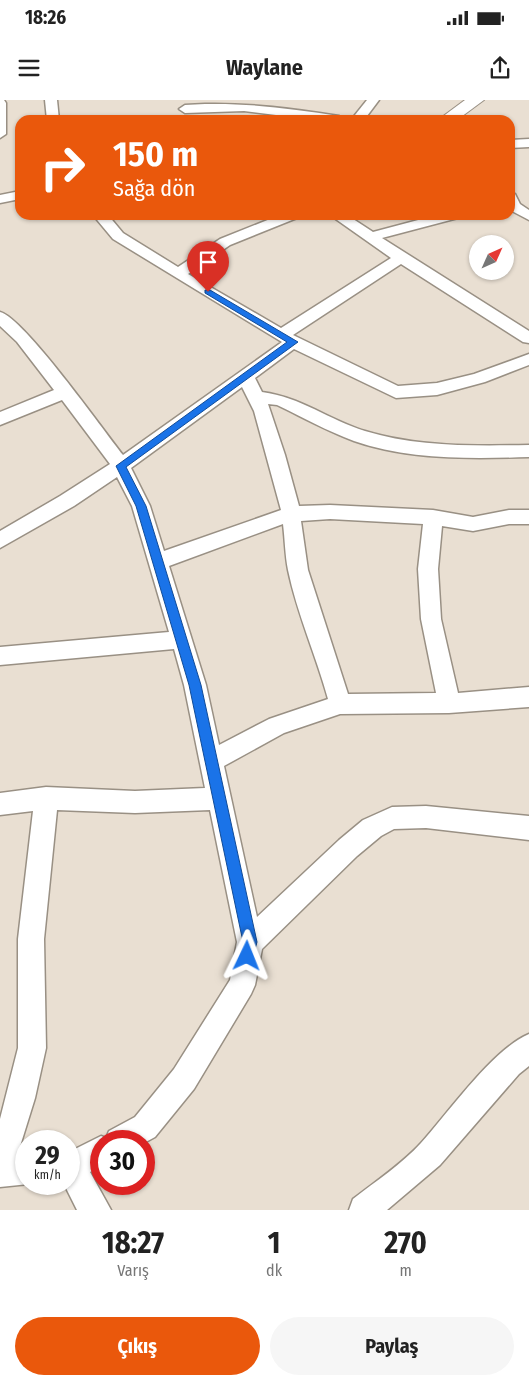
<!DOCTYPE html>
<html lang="tr">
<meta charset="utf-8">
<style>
:root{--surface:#fff;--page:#f6f6f6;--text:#222;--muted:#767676;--accent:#ea580c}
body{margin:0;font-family:"Fira Sans Condensed",sans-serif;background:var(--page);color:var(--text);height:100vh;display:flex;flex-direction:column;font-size:19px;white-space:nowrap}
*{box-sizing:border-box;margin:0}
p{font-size:16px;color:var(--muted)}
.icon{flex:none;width:28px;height:28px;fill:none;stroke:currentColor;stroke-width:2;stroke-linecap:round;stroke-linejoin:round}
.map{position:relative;height:1110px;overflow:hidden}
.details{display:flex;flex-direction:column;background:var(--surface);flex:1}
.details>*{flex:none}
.top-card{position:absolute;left:15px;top:15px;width:500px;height:105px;border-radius:15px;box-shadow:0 1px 4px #0004;background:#ea580c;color:#fff;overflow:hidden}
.needle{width:32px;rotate:45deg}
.tools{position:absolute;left:469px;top:135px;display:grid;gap:10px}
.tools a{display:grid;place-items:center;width:45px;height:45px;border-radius:50%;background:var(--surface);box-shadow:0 1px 4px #0004;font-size:25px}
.speed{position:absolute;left:15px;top:1030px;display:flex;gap:10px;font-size:25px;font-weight:700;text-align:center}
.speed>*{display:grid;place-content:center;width:65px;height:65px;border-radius:50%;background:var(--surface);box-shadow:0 1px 4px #0004;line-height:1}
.speed small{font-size:12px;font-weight:400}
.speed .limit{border:8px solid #d22;background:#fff;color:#111}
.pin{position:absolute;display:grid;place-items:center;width:42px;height:42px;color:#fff;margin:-51px -21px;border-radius:50% 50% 50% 0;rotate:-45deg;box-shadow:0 0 5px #0007}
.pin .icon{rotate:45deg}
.me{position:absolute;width:55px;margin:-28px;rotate:2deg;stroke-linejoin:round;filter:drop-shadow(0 0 4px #0008)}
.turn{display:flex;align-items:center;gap:18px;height:105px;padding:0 15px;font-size:22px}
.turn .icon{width:65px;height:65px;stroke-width:2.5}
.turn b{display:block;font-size:35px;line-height:42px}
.eta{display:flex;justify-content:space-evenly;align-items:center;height:85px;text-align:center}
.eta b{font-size:30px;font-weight:700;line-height:35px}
.primary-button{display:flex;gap:10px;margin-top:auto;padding:10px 15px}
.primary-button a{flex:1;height:58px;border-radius:30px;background:var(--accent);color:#fff;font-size:20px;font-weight:700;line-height:58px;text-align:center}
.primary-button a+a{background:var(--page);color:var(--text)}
.status{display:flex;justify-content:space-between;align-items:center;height:35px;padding:0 25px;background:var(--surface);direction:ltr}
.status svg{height:14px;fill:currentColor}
header{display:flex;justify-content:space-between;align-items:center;height:65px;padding:0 15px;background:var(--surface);font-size:22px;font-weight:700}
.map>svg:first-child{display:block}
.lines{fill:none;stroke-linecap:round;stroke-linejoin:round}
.minor-casing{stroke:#999084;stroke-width:3}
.tertiary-casing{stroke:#999084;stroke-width:2}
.minor{fill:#fff;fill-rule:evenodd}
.tertiary{fill:#fff;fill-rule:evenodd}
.route{fill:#1a73e8;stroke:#114b97}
</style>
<div class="status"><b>18:26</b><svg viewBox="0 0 49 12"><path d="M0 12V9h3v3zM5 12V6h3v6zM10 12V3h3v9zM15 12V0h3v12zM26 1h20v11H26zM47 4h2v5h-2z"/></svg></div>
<header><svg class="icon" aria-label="menu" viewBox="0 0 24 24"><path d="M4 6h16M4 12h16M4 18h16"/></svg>Waylane<svg class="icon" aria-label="share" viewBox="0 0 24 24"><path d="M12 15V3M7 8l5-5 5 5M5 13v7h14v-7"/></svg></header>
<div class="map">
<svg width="529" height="1110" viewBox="0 0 529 1110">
<rect width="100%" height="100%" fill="#e9dfd2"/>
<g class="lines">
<defs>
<g id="minor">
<polygon points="0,0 4,0 6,3 6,34 0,38"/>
<polygon points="45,0 57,0 59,20 47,20"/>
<polygon points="367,0 379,0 364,20 351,20"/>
<path d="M205,4C251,3 294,9 339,16L345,20H316L244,11L185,13L179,9L185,5Z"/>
<polygon points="529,39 529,47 510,48 510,40"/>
<polygon points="20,91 20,99 0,103 0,95"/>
<polygon points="510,93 515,94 520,104 529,110 529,120 510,110"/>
<path d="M93,115H108L123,133L178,167L220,139L280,115H299L297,118L230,145L188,174L281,228L391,158L330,115H347L373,132L437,115H460L458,118L382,138L529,231V243L523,242L401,164L293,235L398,286L437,283L474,274L529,254V265L485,282L437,295L396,298L294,249L255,278L262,292C301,297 329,320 365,331C417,347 475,346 529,345V357C471,359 409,360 354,341C327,331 302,317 277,305L268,304L285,355L299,406L330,405L433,410L473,417L509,410H529V424H509L473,431L442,426L438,469L441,519L458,593L529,587V607L449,613L340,614L284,633L224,666L257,817L339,740L363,720L392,707L426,706L529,716V740L426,728L394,729L381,736L357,756L262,849L255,885L251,894L194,989L155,1037L144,1043V1041H101V1066L90,1072L111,1110H77L64,1084H69V1052L101,1036L106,1038L109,1031L135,1017L174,969L230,880L237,842L210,710L135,713L57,710L44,839L46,948L35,998L17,1056L26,1055V1084H29L0,1087V1019L18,948V839L33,711L0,715V693L46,687L135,691L205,688L184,585L174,549L0,565V547L169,532L132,406L117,377L74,406L0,448V431L60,396L110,364L62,300L0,325V312L54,290L17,242L0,226V212C24,218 103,330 123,355L282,242L113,139ZM242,287L254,311L281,410L164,451L150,406L131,368ZM330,419L423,424L418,469L421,519L436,593L348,594L308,470L301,421ZM283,424C285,440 285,455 288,470C297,514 316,555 328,599L269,619L219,645L206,585L169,466Z"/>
<path d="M529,934V966L519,974L440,1065L387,1110H349L353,1099C376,1081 402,1064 421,1043C449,1012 493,949 529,934Z"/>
</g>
<polygon id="tertiary" points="465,0 484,0 457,20 438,20"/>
</defs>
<use href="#minor" class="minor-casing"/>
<use href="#tertiary" class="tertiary-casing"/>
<use href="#minor" class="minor"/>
<use href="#tertiary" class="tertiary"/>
</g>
<polygon class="route" points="205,190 210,190 298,242 126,367 146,406 201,585 257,842 252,861 247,863 242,861 240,856 243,842 189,585 136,406 116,366 287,242 205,193"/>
</svg>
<div class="tools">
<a><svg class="needle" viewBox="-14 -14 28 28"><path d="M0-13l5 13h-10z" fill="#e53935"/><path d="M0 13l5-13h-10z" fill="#767676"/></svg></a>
</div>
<div class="speed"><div>29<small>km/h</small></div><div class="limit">30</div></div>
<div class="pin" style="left:208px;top:192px;background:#d93025"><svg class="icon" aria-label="arrive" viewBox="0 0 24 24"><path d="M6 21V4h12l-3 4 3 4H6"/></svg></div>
<svg class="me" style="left:247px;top:856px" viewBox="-20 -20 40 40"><path d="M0-17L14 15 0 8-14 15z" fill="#1a73e8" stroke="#fff" stroke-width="4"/></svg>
<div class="top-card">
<div class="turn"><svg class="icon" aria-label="right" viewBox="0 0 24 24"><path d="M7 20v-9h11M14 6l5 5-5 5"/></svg><div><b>150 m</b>Sağa dön</div></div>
</div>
</div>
<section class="details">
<div class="eta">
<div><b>18:27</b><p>Varış</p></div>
<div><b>1</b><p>dk</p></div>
<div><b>270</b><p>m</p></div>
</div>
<div class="primary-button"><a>Çıkış</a><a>Paylaş</a></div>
</section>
